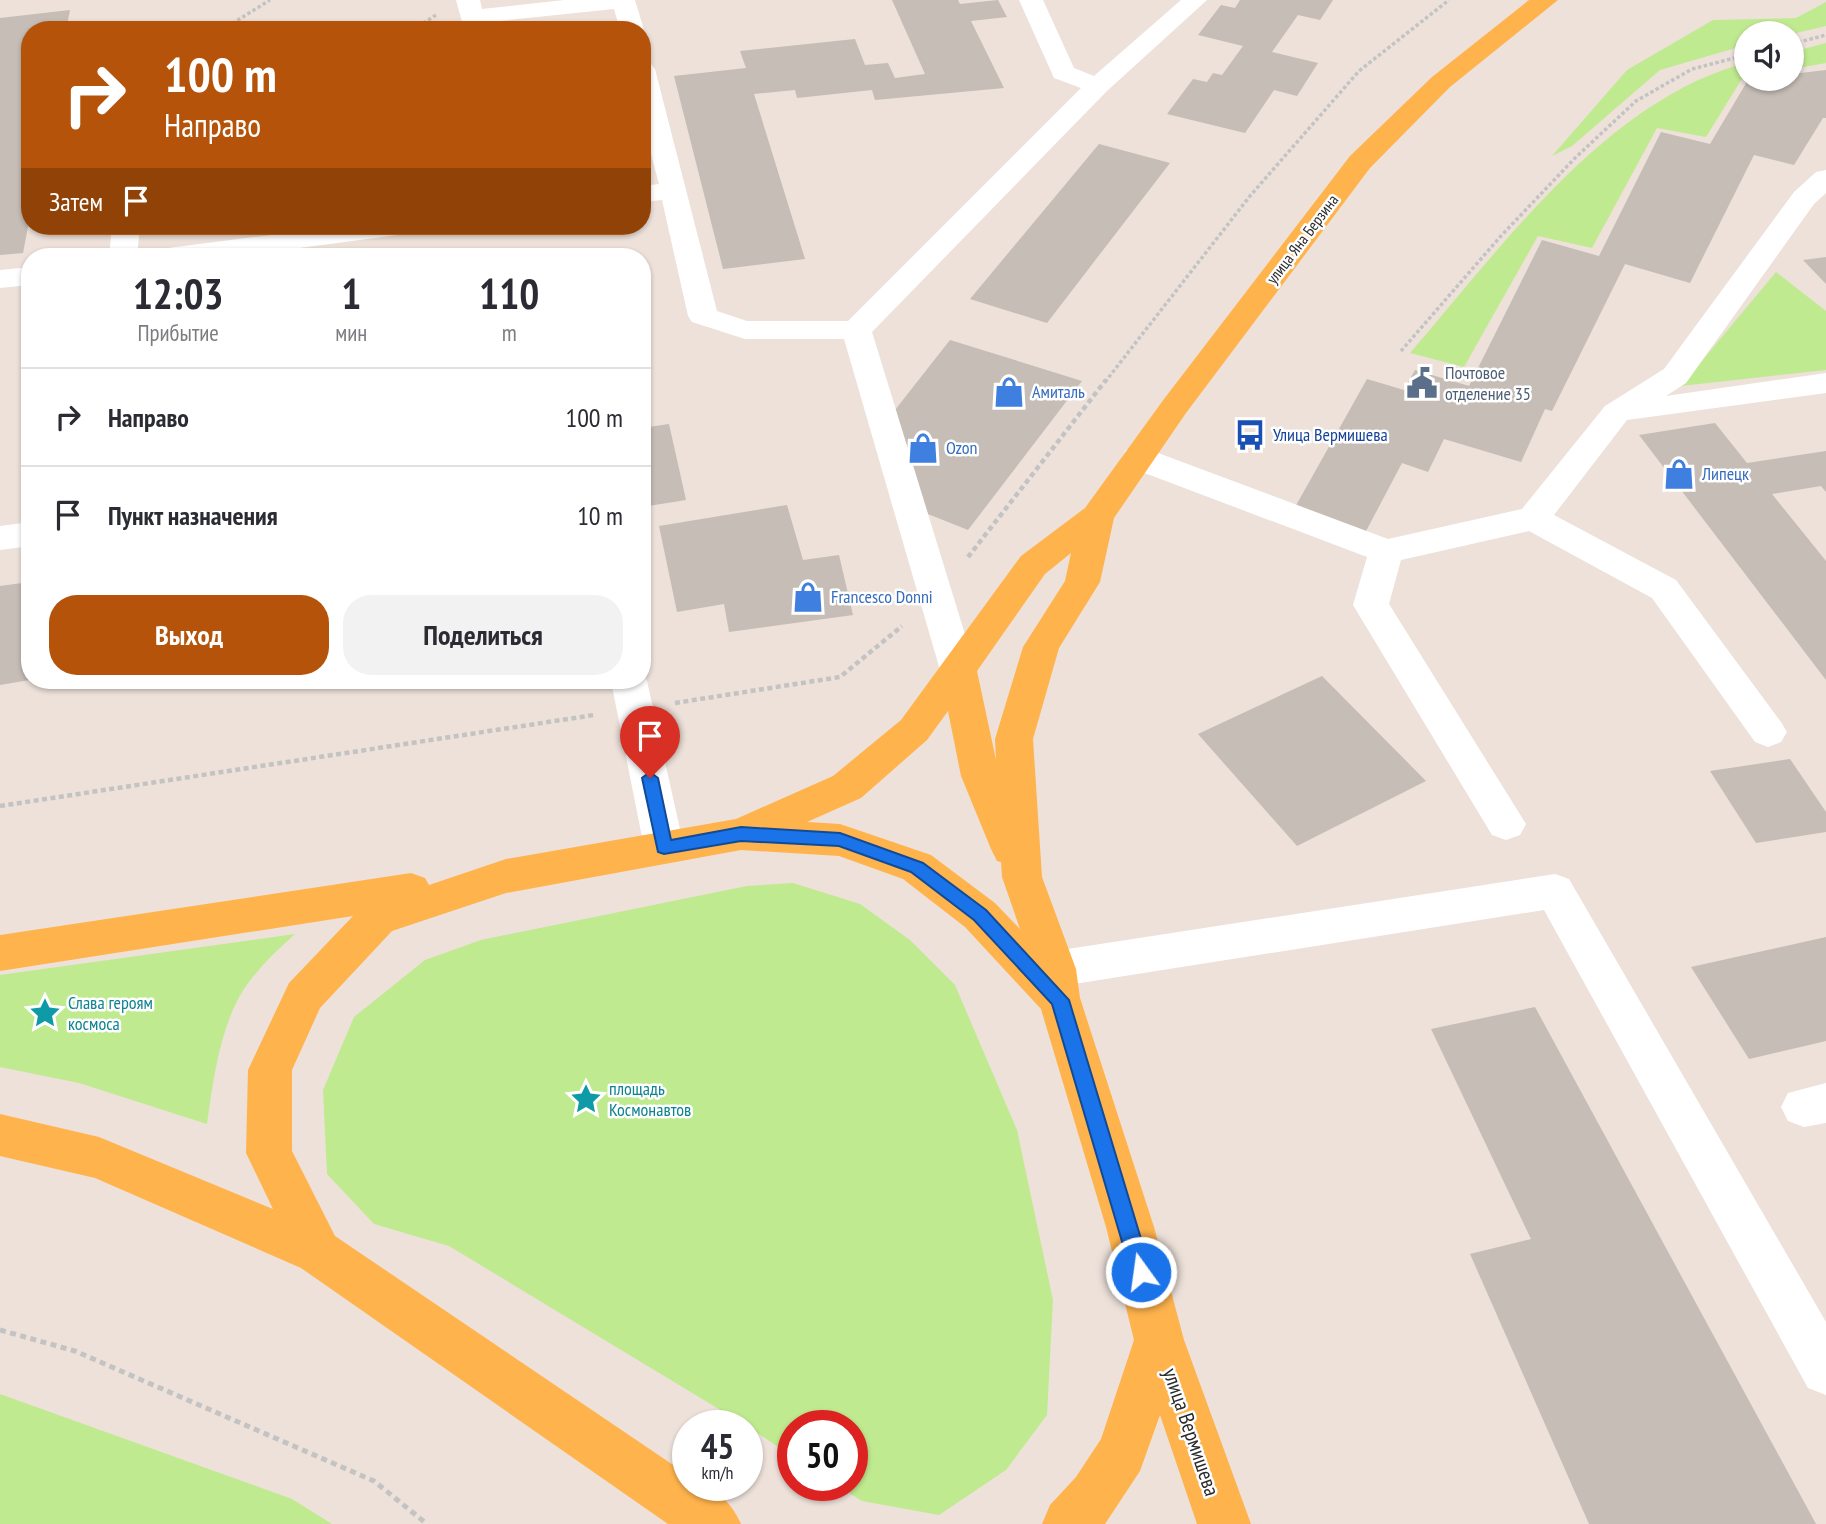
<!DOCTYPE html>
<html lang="ru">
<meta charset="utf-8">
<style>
:root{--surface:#fff;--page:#f2f2f3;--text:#2b2b33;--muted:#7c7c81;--line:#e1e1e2;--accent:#b45309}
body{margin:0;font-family:"PT Sans Narrow",sans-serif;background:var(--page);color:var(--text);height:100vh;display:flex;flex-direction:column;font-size:26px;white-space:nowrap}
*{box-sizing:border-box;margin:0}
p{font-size:23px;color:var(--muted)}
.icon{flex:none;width:38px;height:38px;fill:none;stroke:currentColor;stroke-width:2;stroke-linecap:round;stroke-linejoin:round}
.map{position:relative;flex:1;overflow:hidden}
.side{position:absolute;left:21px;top:248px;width:630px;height:441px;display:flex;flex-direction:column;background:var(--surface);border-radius:28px;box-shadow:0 2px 5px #0004}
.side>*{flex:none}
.hud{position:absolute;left:21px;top:21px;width:630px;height:214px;border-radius:28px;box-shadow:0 2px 5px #0004;background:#b45309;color:#fff;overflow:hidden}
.controls{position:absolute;left:1734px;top:21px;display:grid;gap:14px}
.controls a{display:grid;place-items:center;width:70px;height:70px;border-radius:50%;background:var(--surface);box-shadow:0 2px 5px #0004;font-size:35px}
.speed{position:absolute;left:672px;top:1410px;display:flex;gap:14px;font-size:35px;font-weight:700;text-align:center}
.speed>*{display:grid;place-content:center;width:91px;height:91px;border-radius:50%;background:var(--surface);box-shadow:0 2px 5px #0004;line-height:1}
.speed small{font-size:18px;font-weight:400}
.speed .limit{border:10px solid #d22;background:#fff;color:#111}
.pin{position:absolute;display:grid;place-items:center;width:60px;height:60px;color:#fff;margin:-72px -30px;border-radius:50% 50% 50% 0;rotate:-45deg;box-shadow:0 0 7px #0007}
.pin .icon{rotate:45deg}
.me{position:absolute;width:77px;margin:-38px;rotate:346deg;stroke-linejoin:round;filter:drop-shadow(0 0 5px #0008)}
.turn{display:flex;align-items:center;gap:24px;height:147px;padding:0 28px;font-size:32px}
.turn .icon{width:91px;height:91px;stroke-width:2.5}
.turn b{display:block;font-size:49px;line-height:60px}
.then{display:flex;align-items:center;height:66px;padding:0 28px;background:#0003;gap:14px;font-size:26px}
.eta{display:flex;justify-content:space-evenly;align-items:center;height:119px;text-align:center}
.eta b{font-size:42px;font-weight:700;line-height:49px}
.action{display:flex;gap:14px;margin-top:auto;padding:14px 28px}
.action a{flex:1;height:80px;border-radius:28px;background:var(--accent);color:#fff;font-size:28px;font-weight:700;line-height:80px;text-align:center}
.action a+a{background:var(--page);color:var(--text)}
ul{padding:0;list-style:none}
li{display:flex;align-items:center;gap:21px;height:98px;padding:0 28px;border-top:2px solid var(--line)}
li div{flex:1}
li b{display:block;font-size:26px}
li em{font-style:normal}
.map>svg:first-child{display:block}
.green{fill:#c0ea90}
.building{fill:#c5bdb6}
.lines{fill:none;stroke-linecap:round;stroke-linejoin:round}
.path-far2{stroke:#c3c3c3;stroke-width:3.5;stroke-dasharray:3.5 2.5;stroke-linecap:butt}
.path-far1{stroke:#c3c3c3;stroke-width:4.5;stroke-dasharray:5 3.5;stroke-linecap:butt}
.path{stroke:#c3c3c3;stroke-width:5;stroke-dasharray:6 4.5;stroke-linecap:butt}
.minor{fill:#fff;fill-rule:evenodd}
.major{fill:#ffb34d;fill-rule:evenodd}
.route{fill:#1a73e8;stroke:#114b97;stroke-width:2}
.labels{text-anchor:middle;stroke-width:5;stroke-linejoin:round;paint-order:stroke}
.far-street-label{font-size:16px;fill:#2a2a2a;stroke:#fff}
.service-label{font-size:18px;fill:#4e5e75;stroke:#fff;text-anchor:start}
.shop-label{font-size:18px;fill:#366cbe;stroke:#fff;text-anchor:start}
.transit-label{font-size:18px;fill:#164399;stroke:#fff;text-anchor:start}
.culture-label{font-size:18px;fill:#0d838f;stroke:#fff;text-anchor:start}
.near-street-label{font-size:21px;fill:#2a2a2a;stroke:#fff}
</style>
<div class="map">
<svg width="1826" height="1524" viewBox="0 0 1826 1524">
<rect width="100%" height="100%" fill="#ede1da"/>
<g class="green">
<polygon points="1826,2 1826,26 1792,34 1746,33 1746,45 1660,70 1572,146 1552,156 1627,70 1713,20 1796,18"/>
<polygon points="1826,43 1826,63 1792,69 1792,52"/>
<path d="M1746,63V76L1743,77L1706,137L1657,128L1592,248L1538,236L1464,367L1410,353C1501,248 1607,99 1746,63Z"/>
<polygon points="1776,272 1826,311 1826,370 1681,386"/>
<polygon points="793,883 860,904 910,940 955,985 1017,1130 1053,1300 1047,1415 1006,1470 939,1515 862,1501 838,1486 852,1486 852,1426 793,1426 793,1457 747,1426 449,1246 374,1224 327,1174 323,1090 354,1017 425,960 481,940 747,886"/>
<path d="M295,934C276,951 258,968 244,989C220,1026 213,1081 207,1124L79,1083L0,1067V975Z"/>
<polygon points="0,1394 292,1499 332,1524 0,1524"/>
</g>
<g class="building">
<polygon points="892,0 958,0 960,4 998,0 1007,17 971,21 1004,88 875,100 872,90 797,98 795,90 754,94 805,259 723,269 674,76 746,68 740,51 855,39 865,65 888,63 895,78 925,74"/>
<polygon points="1240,0 1333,0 1320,20 1298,15 1272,52 1318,63 1297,96 1274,90 1245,133 1167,114 1193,79 1207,82 1213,73 1222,75 1243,46 1198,35 1221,5 1235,8"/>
<polygon points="70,10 66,30 30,30 30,216 23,253 0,255 0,18"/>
<polygon points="1826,70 1826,118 1823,118 1794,165 1754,155 1690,283 1625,264 1552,411 1545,409 1521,462 1444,439 1428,472 1402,463 1365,533 1294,509 1367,379 1404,390 1415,370 1469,386 1542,240 1599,256 1661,132 1710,144 1748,80 1792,79 1792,74"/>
<polygon points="1099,144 1170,163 1047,323 970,299"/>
<polygon points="1826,257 1826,284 1803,260"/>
<polygon points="950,340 1082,381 968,530 928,514 895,410"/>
<polygon points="1715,423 1747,463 1826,451 1826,492 1821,486 1772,494 1826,561 1826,680 1639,435"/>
<polygon points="669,424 686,500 642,507 642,428"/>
<polygon points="787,505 803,560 839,555 853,615 729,632 724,604 677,612 659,526"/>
<polygon points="30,582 30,680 0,685 0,586"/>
<polygon points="1322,676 1426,781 1297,846 1198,734"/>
<polygon points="1790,759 1826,812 1826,832 1756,843 1710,771"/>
<polygon points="1826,937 1826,1041 1749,1059 1691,967"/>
<polygon points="1535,1007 1816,1524 1589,1524 1470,1254 1531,1239 1431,1029"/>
</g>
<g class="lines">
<g class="path-far2">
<polyline points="222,30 270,0"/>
<polyline points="413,30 436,15"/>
<polyline points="1792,44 1826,35"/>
<polyline points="1401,351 1500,237 1575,158 1636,101 1692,69 1746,55"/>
<polyline points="1105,382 1250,196 1359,71 1449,0"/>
</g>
<g class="path-far1">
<polyline points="968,557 1106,380"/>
<polyline points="675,703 840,677 902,626"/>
<polyline points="0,806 594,715"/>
</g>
<polyline class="path" points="0,1330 75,1351 374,1481 427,1524"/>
<g class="minor">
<polygon points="456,0 480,0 482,9 564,0 635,0 644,30 642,33 642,30 620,30 614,9 471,24 462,22"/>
<polygon points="1019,0 1043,0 1074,68 1094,76 1181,0 1207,0 1107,91 872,332 976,670 971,680 958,684 945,680 940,670 844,339 745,339 692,322 688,316 662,200 642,202 642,186 659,184 642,120 642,61 651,64 655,69 717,311 747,321 848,321 1081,88 1054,78"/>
<polygon points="1826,170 1826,193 1814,204 1686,383 1666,396 1826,373 1826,393 1627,420 1554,515 1676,580 1781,722 1787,732 1781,742 1768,747 1755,742 1652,598 1529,531 1401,560 1389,604 1526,824 1520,835 1506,840 1492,835 1353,605 1367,557 1126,466 1122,458 1126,450 1138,447 1150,450 1388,539 1522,509 1605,406 1664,369 1794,192 1816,172"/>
<polygon points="112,226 140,226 137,257 109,257"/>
<polygon points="342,226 419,226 415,232 405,234 232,257 154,257 158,251 168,248"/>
<polygon points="30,267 30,285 0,288 0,270"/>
<polygon points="30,522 30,546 0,550 0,526"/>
<polygon points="642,672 647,681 684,847 678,858 664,863 650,858 644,847 611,681 642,681"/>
<polygon points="1555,874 1569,879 1826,1322 1826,1395 1808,1388 1544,910 1055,987 1040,982 1034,969 1040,956 1055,951"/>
<polygon points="1826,1083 1826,1123 1804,1127 1788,1121 1781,1107 1788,1093"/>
</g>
<path class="major" d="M1529,0H1558L1450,87L1370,168L1186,413L1114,518L1100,582L1059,648L1033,739L1042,877L1076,969L1080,998L1154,1227L1184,1340L1251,1524H1197L1160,1415L1140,1471L1105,1524H1042L1050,1505L1076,1477L1101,1439L1134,1340L1106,1227L1041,1009L965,927L903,879L839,856L741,850L506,893L392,931L320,1008L292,1070V1151L335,1236L688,1475V1486C714,1486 731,1501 741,1524H668L301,1268L95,1178L0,1156V1114L99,1137L273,1209L246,1153L248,1070L289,983L353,916L0,971V935L411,873L425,878L429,885L506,859L736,819L833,776L901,720L1021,556L1085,508L1164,399L1350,156L1432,77ZM1071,553L1065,581L1023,647L995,739L996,760L977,671L1045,574ZM948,711L961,776L991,849L997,861L1001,862L1002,877L1020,929L995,903L931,855L840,824L807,822L861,798L927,740Z"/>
</g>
<polygon class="route" points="650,772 658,778 671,840 741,827 840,833 923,863 986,910 1069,1000 1151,1272 1148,1279 1141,1282 1134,1279 1131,1272 1052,1004 974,920 911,872 839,846 741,841 664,854 658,852 642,778"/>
<defs>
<symbol id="civic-bare" viewBox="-9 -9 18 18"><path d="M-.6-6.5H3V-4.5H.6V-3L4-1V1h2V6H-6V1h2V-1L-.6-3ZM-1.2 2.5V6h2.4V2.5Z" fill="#5c6f8a" stroke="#fff" stroke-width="2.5" paint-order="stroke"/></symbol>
<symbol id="shop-bare" viewBox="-9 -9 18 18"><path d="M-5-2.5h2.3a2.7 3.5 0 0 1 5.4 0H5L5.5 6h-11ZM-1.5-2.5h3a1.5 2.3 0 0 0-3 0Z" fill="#3f7fe0" stroke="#fff" stroke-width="2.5" paint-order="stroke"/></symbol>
<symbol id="bus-bare" viewBox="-9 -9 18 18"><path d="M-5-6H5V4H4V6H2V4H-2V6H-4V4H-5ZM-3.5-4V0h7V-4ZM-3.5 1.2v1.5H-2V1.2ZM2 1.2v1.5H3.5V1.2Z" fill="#1a4fb4" stroke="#fff" stroke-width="2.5" paint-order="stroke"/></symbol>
<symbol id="sight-bare" viewBox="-9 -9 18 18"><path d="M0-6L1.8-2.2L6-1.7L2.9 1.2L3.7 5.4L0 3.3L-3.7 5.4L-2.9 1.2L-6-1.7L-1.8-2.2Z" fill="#0f9aa8" stroke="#fff" stroke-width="2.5" paint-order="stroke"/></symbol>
</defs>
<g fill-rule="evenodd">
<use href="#civic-bare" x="1400" y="361" width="44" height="44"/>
<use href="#shop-bare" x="987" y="370" width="44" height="44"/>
<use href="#bus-bare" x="1228" y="413" width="44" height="44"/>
<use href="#shop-bare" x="901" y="426" width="44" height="44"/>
<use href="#shop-bare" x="1657" y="452" width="44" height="44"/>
<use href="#shop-bare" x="786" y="575" width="44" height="44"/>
<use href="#sight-bare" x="23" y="991" width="44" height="44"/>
<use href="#sight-bare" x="564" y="1077" width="44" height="44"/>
</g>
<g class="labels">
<g class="far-street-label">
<text transform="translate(1302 239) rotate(-53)" y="6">улица Яна Берзина</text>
</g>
<g class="service-label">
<text x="1445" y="379">Почтовое<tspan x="1445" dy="21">отделение 35</tspan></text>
</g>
<g class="shop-label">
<text x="1032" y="398">Амиталь</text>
<text x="946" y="454">Ozon</text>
<text x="1702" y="480">Липецк</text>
<text x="831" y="603">Francesco Donni</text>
</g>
<g class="transit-label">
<text x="1273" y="441">Улица Вермишева</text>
</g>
<g class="culture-label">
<text x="68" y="1009">Слава героям<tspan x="68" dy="21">космоса</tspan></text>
<text x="609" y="1095">площадь<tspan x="609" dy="21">Космонавтов</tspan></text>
</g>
<g class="near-street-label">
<text transform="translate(1191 1432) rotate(71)" y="7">улица Вермишева</text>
</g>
</g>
</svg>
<div class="controls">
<a><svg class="icon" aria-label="sound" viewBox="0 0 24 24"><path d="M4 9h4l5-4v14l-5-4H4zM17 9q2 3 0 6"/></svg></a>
</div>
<div class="speed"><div>45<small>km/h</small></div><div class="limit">50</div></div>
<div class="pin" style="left:650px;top:778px;background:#d93025"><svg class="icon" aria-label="arrive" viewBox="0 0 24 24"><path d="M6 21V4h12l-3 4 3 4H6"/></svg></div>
<svg class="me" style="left:1141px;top:1272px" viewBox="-20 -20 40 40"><circle r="17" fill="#1a73e8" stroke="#fff" stroke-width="3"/><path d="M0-11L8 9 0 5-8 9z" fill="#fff"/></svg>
<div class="hud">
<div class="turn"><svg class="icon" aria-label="right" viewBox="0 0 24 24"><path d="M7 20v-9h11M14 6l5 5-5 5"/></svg><div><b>100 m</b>Направо</div></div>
<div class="then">Затем<svg class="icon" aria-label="arrive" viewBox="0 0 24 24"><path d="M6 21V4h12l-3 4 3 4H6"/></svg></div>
</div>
<section class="side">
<div class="eta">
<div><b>12:03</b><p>Прибытие</p></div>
<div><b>1</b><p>мин</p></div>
<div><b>110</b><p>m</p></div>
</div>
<ul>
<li><svg class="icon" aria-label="right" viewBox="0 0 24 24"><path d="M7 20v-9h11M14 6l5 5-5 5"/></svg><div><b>Направо</b></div><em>100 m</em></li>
<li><svg class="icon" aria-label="arrive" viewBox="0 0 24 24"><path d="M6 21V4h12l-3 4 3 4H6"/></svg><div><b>Пункт назначения</b></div><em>10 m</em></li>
</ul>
<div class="action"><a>Выход</a><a>Поделиться</a></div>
</section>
</div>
